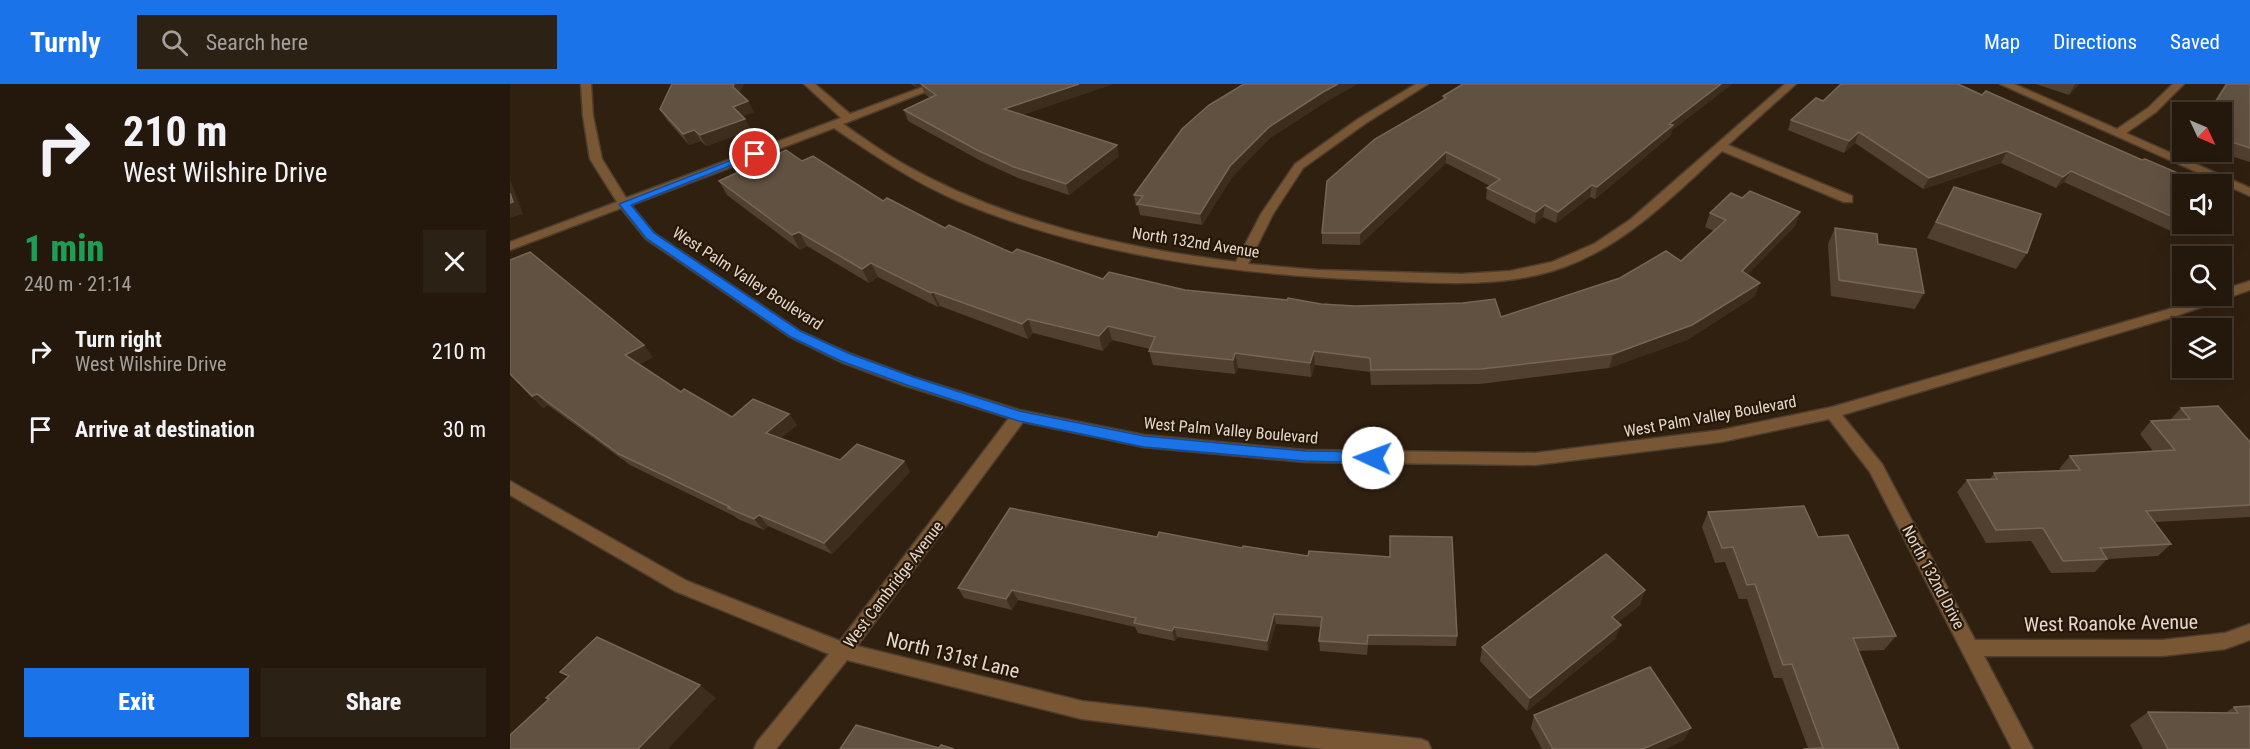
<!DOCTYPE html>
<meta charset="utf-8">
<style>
:root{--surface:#24180c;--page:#2c2115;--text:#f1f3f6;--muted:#a3a09d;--line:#41372d;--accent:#1a73e8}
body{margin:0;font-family:"Roboto Condensed",sans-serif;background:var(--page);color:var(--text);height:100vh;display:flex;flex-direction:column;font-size:22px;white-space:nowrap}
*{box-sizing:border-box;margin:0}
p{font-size:20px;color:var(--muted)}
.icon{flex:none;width:33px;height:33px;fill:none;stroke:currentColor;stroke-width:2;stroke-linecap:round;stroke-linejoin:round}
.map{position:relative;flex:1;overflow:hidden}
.sheet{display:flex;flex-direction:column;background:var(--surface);width:510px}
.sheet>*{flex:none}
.hud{background:#24180c;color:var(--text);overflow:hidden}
.needle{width:39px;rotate:134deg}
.controls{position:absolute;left:1662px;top:18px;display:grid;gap:12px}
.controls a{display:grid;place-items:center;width:60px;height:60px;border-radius:0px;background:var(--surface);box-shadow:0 6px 24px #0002,0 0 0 2px var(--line);font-size:30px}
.pin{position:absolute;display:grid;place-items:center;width:51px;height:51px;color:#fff;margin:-26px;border:3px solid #fff;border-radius:50%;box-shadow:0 2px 6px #0007}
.me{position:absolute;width:66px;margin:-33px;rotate:272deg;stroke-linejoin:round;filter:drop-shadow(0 0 4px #0008)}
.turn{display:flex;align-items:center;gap:21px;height:126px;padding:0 24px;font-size:27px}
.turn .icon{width:78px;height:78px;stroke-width:2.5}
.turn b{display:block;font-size:42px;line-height:51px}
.round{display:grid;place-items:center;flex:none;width:63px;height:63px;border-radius:0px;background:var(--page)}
.headline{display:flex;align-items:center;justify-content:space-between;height:102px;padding:0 24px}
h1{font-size:36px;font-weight:800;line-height:45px;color:#1e9e55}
.cta{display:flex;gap:12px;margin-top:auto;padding:12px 24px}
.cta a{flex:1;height:69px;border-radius:0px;background:var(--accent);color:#fff;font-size:24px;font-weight:800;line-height:69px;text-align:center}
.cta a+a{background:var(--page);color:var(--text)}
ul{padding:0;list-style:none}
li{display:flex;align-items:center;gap:18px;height:78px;padding:0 24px}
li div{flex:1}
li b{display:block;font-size:22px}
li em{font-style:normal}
header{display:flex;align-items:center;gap:36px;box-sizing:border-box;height:84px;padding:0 30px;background:var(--accent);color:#fff}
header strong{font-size:28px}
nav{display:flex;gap:33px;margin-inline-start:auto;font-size:21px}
.search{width:420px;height:54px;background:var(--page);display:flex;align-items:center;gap:15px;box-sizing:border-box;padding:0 21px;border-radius:0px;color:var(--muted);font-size:22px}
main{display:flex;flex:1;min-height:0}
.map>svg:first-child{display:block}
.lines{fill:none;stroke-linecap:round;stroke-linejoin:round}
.minor-casing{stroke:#4d3d2e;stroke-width:3}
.minor{fill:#795734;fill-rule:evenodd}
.wall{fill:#514030}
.shaded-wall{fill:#3d2d1c}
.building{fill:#615141;stroke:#756657;stroke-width:1.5}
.route{fill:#1a73e8;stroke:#114b97;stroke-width:1.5}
.labels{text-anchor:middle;stroke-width:4.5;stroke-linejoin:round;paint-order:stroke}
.street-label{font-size:16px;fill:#e3d8ce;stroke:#261707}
.near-street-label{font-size:20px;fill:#e3d8ce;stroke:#261707}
</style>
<header>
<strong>Turnly</strong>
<div class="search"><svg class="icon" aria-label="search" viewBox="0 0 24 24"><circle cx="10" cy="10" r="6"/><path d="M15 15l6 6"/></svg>Search here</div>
<nav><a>Map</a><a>Directions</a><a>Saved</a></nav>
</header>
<main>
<section class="sheet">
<div class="hud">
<div class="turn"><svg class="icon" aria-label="right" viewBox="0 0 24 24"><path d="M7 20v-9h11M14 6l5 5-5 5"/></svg><div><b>210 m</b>West Wilshire Drive</div></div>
</div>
<div class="headline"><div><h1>1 min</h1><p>240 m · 21:14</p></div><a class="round"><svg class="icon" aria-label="close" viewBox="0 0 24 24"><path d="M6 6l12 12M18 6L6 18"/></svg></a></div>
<ul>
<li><svg class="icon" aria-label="right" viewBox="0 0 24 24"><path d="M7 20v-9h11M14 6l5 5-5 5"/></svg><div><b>Turn right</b><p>West Wilshire Drive</p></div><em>210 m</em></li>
<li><svg class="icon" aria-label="arrive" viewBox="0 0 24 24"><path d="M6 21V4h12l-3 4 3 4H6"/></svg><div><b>Arrive at destination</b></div><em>30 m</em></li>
</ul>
<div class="cta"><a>Exit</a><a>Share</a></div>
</section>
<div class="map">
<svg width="1740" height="665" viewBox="0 0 1740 665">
<rect width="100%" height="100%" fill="#302010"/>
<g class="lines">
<defs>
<g id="minor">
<path d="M71,0H81L83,32L92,75L116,114L331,34L294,0H305L340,30L421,0H435L333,40C352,53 371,67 390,78C494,138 610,163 726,178L751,130L785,80L848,35L906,0H918L856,39L793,84L763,130L738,180L808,186L952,190L1000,187L1042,178L1084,160L1121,135L1275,0H1286L1218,61L1342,112V118H1334L1212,67C1163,112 1117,160 1054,183C994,205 925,199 862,196C721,190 580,172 448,117C404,98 364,71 324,44L121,121L144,149L290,247L341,270L403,293L509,326L634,351L795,366L1025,369L1211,346L1322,323L1656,226L1698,212H1712V206L1740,197V206L1666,232L1332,331L1372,380L1465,556H1652L1715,549L1740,540V556L1715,565L1652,572H1474L1523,665H1502L1360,388L1319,335L1211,358L1025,381L795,378L634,363L513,338L347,562L572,617L911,655L918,658L921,665H814L572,635L337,576L266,665H244L247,658L319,570L165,507L0,411V397L177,497L330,557L499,334L393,301L331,278L280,253L136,155L111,124L0,166V158L107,118L80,75L73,32Z"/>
<polygon points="1490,0 1504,0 1607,45 1638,24 1663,0 1674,0 1646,28 1616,49 1740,104 1740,112"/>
</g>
</defs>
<use href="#minor" class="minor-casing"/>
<use href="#minor" class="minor"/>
</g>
<g class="wall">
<polygon points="401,0 603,0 512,31 609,72 559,111 508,94 471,77 398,37 394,26 420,14 415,10 411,1 406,3"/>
<polygon points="734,0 847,0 814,19 760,54 722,93 692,141 630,131 628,122 626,122 624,111"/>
<polygon points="953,0 1222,0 1162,46 1160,52 1085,115 1080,113 1046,139 1033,133 1025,140 976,115 977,104 980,102 936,79 850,161 812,160 812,149 933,16 933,12"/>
<polygon points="1526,0 1569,0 1559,11"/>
<polygon points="1715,0 1740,0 1740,78 1708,68 1712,68 1712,28 1698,28"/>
<polygon points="230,10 244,28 232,32 241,46 196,62 191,57 179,61 157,36 150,25"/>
<polygon points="1472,11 1632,76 1677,93 1671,102 1672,140 1663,148 1554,98 1546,104 1491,79 1413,105 1345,59 1334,69 1278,46 1281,36 1313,17"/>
<polygon points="292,77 373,117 435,144 502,169 593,195 675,206 811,220 991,233 1171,177 1204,147 1195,143 1200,129 1232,114 1290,128 1285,142 1237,191 1250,199 1244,213 1177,256 1099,284 970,300 861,301 860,288 805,281 801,293 728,284 725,290 643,281 639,267 640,265 602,256 593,267 523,249 518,255 430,222 428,223 368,193 359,199 297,162 290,166 217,111 209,97"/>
<polygon points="1444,103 1517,169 1506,185 1417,154"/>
<polygon points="1325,144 1368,160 1414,209 1405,225 1321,212 1318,160"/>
<polygon points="143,273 129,280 171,308 222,333 279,330 287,341 271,354 330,376 394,377 400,388 322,470 258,442 254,446 228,435 224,432 120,381 38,321 33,324 0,290"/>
<polygon points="1671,324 1740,358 1740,433 1645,438 1661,460 1648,472 1597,475 1585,488 1541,489 1521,457 1476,459 1447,408 1457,396 1480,395 1484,389 1551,386 1549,385 1560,372 1643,367 1630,350 1641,337 1660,336"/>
<polygon points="1198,428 1308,453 1386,552 1374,566 1348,567 1389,665 1293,665 1298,664 1272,594 1264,594 1237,515 1229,515 1215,478 1205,479 1192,443"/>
<polygon points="647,453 798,472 880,473 947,552 946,562 858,561 857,571 810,567 809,557 811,543 766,540 758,567 667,553 665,557 628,549 625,543 508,516 502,526 454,514 448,504"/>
<polygon points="1135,506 1130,521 1108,538 1111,541 1105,555 1017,627 970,577 972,563"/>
<polygon points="1740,622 1740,665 1633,665 1620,641 1638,628 1715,629 1724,623"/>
<polygon points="1024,631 1174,656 1155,665 1032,665 1021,644"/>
</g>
<g class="shaded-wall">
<polygon points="224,0 234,0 228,13 223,3"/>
<polygon points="404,0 411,0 411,1 406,3"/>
<polygon points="569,0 603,0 498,36 494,25"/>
<polygon points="828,0 847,0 814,19 760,54 722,93 692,141 690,130 720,82 759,43 813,8"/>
<polygon points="1211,0 1222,0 1162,46 1160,52 1085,115 1087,103 1159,40"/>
<polygon points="1565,0 1569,0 1559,11"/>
<polygon points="238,17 244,28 229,33 223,23"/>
<polygon points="235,35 241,46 196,62 190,51"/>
<polygon points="184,46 191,57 179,61 173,50"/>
<polygon points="1349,48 1345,59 1334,69 1339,57"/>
<polygon points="607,61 609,72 559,111 556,100"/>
<polygon points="1497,67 1491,79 1413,105 1419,94"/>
<polygon points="936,68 936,79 850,161 850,149"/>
<polygon points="1561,87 1554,98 1546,104 1553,93"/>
<polygon points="0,95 13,130 0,134"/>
<polygon points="1082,101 1080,113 1046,139 1048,128"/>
<polygon points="1035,121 1033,133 1025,140 1026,128"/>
<polygon points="1290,128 1285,142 1226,202 1232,187"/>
<polygon points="1672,136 1672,140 1674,140 1663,148"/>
<polygon points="289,148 297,162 290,166 282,151"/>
<polygon points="361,179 368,193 359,199 352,185"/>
<polygon points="1250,199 1244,213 1177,256 1099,284 1103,270"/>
<polygon points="423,208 430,222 428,223 421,209"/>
<polygon points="518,235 523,249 518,255 512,240"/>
<polygon points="598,242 602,256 593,267 589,252"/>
<polygon points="134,261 143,273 125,283 115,271"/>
<polygon points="804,267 805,281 801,293 800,279"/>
<polygon points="725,269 728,284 725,290 723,276"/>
<polygon points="27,310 38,321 33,324 22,312"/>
<polygon points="279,330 287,341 264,360 256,349"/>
<polygon points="394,377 400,388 322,470 314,459"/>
<polygon points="249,431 258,442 254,446 244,435"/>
<polygon points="502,506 508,516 502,526 496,515"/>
<polygon points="1135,506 1130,521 1097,547 1102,533"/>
<polygon points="764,530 766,540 758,567 757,557"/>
<polygon points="1111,541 1105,555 1017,627 1020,614"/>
<polygon points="664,543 667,553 665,557 662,547"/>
<polygon points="190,601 206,614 158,665 128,665"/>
<polygon points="1181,644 1174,656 1155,665 1133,665"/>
</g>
<g class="building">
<polygon points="162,0 224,0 223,3 238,17 223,23 235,35 190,51 184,46 173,50 150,25"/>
<polygon points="411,0 569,0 494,25 607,61 556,100 504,83 467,66 394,26 426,11"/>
<polygon points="734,0 828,0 813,8 759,43 720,82 690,130 627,120 633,112 624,111 672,45 699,21"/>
<polygon points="953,0 1211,0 1159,40 1163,41 1087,103 1082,101 1048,128 1035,121 1026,128 977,104 990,95 936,68 850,149 812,149 817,97 865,55 936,14 933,12"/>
<polygon points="1331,0 1448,0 1472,11 1476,7 1632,76 1635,75 1677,93 1668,100 1672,102 1672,137 1561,87 1553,93 1497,67 1419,94 1349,48 1339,57 1281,36 1306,14 1313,17"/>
<polygon points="1717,0 1740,0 1740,64 1712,55 1712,28 1699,28"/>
<polygon points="276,66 292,77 303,72 373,117 377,114 435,144 439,141 502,169 507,165 593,195 599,188 675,206 777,216 778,214 811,220 845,222 953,219 985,215 991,233 1110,194 1156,167 1171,177 1216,136 1200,129 1221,109 1232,114 1240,107 1290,128 1232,187 1250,199 1182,241 1103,270 971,285 861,286 860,274 804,267 800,279 725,269 723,276 639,267 645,253 598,242 589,252 518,235 512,240 423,208 421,209 361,179 352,185 289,148 282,151 209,97"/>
<polygon points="1444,103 1531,130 1517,169 1426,138"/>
<polygon points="0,109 3,118 0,119"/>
<polygon points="1325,144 1367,150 1368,160 1406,165 1414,209 1329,196"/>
<polygon points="20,168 134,261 115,271 171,308 174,305 222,333 243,315 279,330 256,349 330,376 347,360 394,377 314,459 249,431 244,435 218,424 220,423 109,370 27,310 22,312 0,290 0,176"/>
<polygon points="1708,322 1740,358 1740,421 1636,427 1661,460 1590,464 1597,475 1553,477 1533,444 1486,446 1457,396 1487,395 1484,389 1570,386 1560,372 1665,366 1641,337 1680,335 1671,324"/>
<polygon points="1294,422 1308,453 1338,451 1386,552 1343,554 1389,665 1293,665 1313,664 1282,580 1273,581 1245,500 1237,501 1223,463 1212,464 1198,428"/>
<polygon points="500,424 647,453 649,448 732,464 733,462 798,472 799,467 880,473 880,452 942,453 947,552 858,551 857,560 809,557 812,533 764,530 757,557 664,543 662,547 624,539 626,534 502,506 496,515 448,504"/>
<polygon points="1096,470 1135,506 1102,533 1111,541 1020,614 972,563"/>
<polygon points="87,553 190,601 128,665 0,665 0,651 39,615 36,614 59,592 50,588"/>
<polygon points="1140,583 1181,644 1133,665 1043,665 1024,631"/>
<polygon points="1740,622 1740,665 1658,665 1638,628 1728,629 1724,623"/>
<polygon points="346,641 429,664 431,661 444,665 330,665"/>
</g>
<polygon class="route" points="242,68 250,70 121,121 144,149 290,247 340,270 403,293 509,327 634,352 795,367 863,368 870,374 863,379 795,377 634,363 509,337 394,300 331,277 281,253 136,154 109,120"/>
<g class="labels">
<g class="street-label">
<text transform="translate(686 158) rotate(9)" y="6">North 132nd Avenue</text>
<text transform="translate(238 194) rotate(33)" y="6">West Palm Valley Boulevard</text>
<text transform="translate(1200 332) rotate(-10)" y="6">West Palm Valley Boulevard</text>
<text transform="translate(721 346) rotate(5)" y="6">West Palm Valley Boulevard</text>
<text transform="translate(1424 493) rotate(62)" y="6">North 132nd Drive</text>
<text transform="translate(383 500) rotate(-53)" y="6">West Cambridge Avenue</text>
</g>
<g class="near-street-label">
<text transform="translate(1601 539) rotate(-1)" y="7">West Roanoke Avenue</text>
<text transform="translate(443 571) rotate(14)" y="7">North 131st Lane</text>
</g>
</g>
</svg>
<div class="controls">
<a><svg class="needle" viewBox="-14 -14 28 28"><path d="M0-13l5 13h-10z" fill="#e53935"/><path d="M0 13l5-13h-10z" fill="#a3a09d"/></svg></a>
<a><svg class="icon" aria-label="sound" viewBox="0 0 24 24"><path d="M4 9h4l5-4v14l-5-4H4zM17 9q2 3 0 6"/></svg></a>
<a><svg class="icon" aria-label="search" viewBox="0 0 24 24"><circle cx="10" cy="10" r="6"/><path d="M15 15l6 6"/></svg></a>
<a><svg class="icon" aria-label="layers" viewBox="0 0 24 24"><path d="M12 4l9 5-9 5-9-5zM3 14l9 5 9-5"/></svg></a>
</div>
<div class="pin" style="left:245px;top:70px;background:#d93025"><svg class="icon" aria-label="arrive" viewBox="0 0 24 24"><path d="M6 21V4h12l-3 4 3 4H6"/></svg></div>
<svg class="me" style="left:863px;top:374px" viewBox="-20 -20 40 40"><circle r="19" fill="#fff"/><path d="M0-13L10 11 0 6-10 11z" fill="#1a73e8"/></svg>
</div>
</main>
